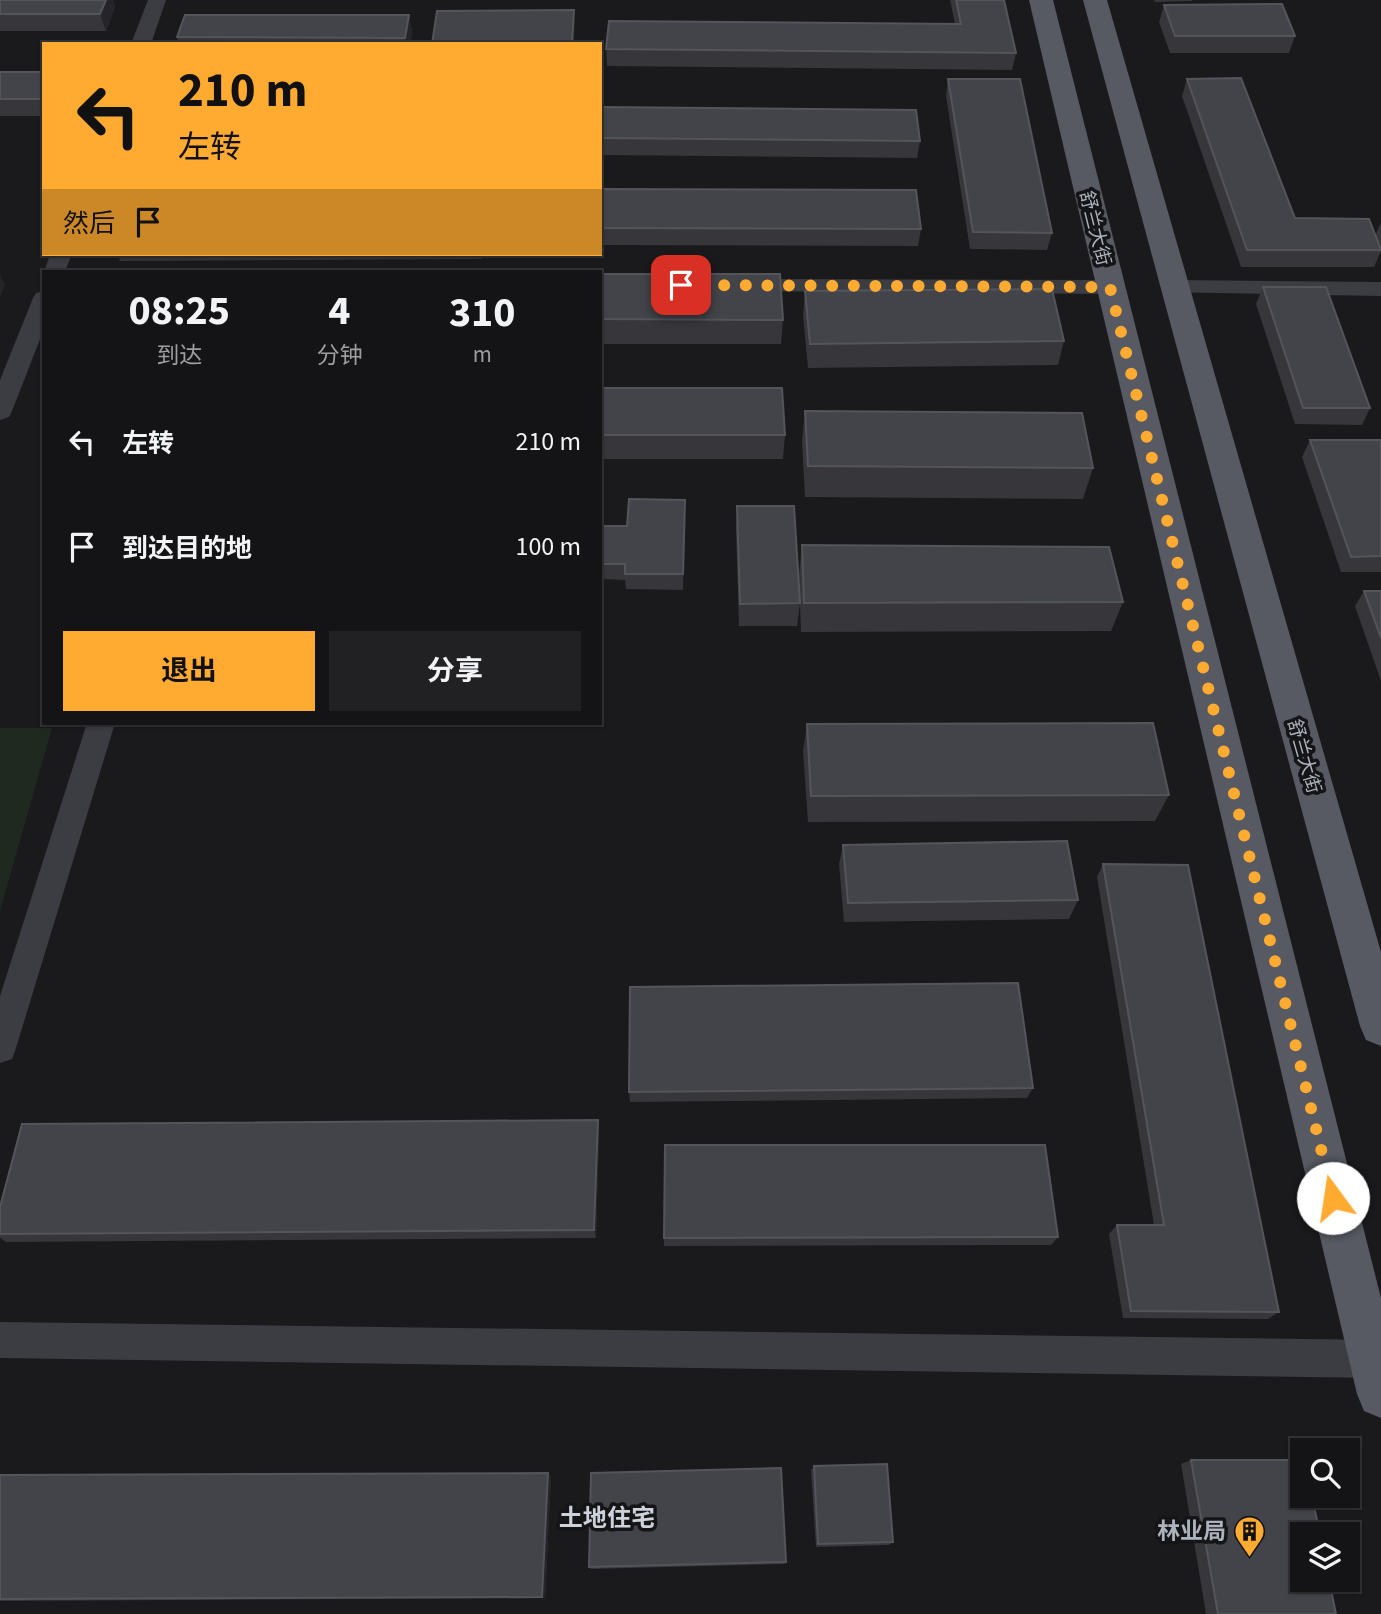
<!DOCTYPE html>
<html lang="zh">
<meta charset="utf-8">
<style>
:root{--surface:#141416;--page:#212123;--text:#f1f3f6;--muted:#9d9ea1;--line:#333335;--accent:#ffaa30}
body{margin:0;font-family:"Source Sans 3","Noto Sans SC",sans-serif;background:var(--page);color:var(--text);height:100vh;display:flex;flex-direction:column;font-size:26px;white-space:nowrap}
*{box-sizing:border-box;margin:0}
p{font-size:23px;color:var(--muted)}
.icon{flex:none;width:38px;height:38px;fill:none;stroke:currentColor;stroke-width:2;stroke-linecap:round;stroke-linejoin:round}
.map{position:relative;flex:1;overflow:hidden}
.panel{position:absolute;left:42px;top:270px;width:560px;height:455px;display:flex;flex-direction:column;background:var(--surface);border-radius:0px;box-shadow:0 2px 5px #0004,0 0 0 2px var(--line)}
.panel>*{flex:none}
.guide{position:absolute;left:42px;top:42px;width:560px;height:214px;border-radius:0px;box-shadow:0 2px 5px #0004,0 0 0 2px var(--line);background:#ffaa30;color:#111;overflow:hidden}
.controls{position:absolute;left:1290px;top:1438px;display:grid;gap:14px}
.controls a{display:grid;place-items:center;width:70px;height:70px;border-radius:0px;background:var(--surface);box-shadow:0 2px 5px #0004,0 0 0 2px var(--line);font-size:35px}
.pin{position:absolute;display:grid;place-items:center;width:60px;height:60px;color:#fff;margin:-30px;border-radius:14px;box-shadow:0 4px 10px #0006}
.me{position:absolute;width:77px;margin:-38px;rotate:346deg;stroke-linejoin:round;filter:drop-shadow(0 0 5px #0008)}
.turn{display:flex;align-items:center;gap:24px;height:147px;padding:0 21px;font-size:32px}
.turn .icon{width:91px;height:91px;stroke-width:2.5}
.turn b{display:block;font-size:49px;line-height:60px}
.then{display:flex;align-items:center;height:66px;padding:0 21px;background:#0003;gap:14px;font-size:26px}
.eta{display:flex;justify-content:space-evenly;align-items:center;height:119px;text-align:center}
.eta b{font-size:42px;font-weight:700;line-height:49px}
.cta{display:flex;gap:14px;margin-top:auto;padding:14px 21px}
.cta a{flex:1;height:80px;border-radius:0px;background:var(--accent);color:#111;font-size:28px;font-weight:700;line-height:80px;text-align:center}
.cta a+a{background:var(--page);color:var(--text)}
ul{padding:0;list-style:none}
li{display:flex;align-items:center;gap:21px;height:105px;padding:0 21px}
li div{flex:1}
li b{display:block;font-size:26px}
li em{font-style:normal}
.map>svg:first-child{display:block}
.green{fill:#1f2920}
.lines{fill:none;stroke-linecap:round;stroke-linejoin:round}
.minor{fill:#3b3d42;fill-rule:evenodd}
.primary{fill:#575a62;fill-rule:evenodd}
.wall{fill:#36363b}
.shaded-wall{fill:#252529}
.building{fill:#434449;stroke:#53555b;stroke-width:2}
.route{stroke:#ffaa30;stroke-width:12;stroke-dasharray:0 21.6}
.labels{text-anchor:middle;stroke-width:7;stroke-linejoin:round;paint-order:stroke}
.street-label{font-size:19px;fill:#acb3bd;stroke:#151518}
.near-poi-label{font-size:23px;font-weight:bold;fill:#acb3bd;stroke:#151518;text-anchor:end}
.near-neighbourhood-label{font-size:24px;font-weight:bold;fill:#cdd1d9;stroke:#151518}
</style>
<div class="map">
<svg width="1381" height="1614" viewBox="0 0 1381 1614">
<rect width="100%" height="100%" fill="#1a1a1d"/>
<polygon class="green" points="0,728 52,728 0,911"/>
<g class="lines">
<g class="minor">
<polygon points="148,0 166,0 151,44 131,44"/>
<polygon points="50,254 72,254 65,271 44,273"/>
<polygon points="739,279 1110,280 1118,282 1121,287 1118,292 1110,294 731,291 728,286 731,281"/>
<polygon points="1174,280 1381,282 1381,296 1166,292 1163,287 1166,282"/>
<polygon points="44,291 44,329 12,411 9,417 0,420 0,380 33,298 36,293"/>
<polygon points="87,723 115,723 16,1048 12,1059 0,1063 0,996"/>
<polygon points="0,1322 1381,1340 1381,1378 0,1358"/>
</g>
<g class="primary">
<polygon points="1029,0 1053,0 1381,1298 1381,1418 1364,1411 1357,1394"/>
<polygon points="1083,0 1107,0 1381,952 1381,1046 1366,1040 1360,1026"/>
</g>
</g>
<g class="wall">
<polygon points="0,0 113,0 115,7 106,31 0,31"/>
<polygon points="950,0 1004,0 1016,53 1012,70 607,66 606,49 955,24"/>
<polygon points="1154,0 1192,0 1192,1 1155,2"/>
<polygon points="1164,5 1295,36 1289,53 1170,53 1159,22"/>
<polygon points="409,15 412,32 410,44 179,44 177,37"/>
<rect x="0" y="72" width="44" height="44"/>
<polygon points="948,79 1052,233 1047,250 970,249 946,96"/>
<polygon points="1187,79 1295,218 1376,234 1381,223 1381,251 1374,267 1241,267 1182,96"/>
<polygon points="600,107 920,141 917,158 600,155"/>
<polygon points="600,189 921,229 918,246 600,245"/>
<polygon points="118,254 483,254 482,259 120,261"/>
<polygon points="600,274 783,320 781,344 600,344"/>
<polygon points="1263,287 1370,408 1362,425 1295,424 1256,304"/>
<polygon points="805,291 1064,341 1058,365 808,368 803,316"/>
<polygon points="600,388 785,435 783,459 600,459"/>
<polygon points="805,411 1093,468 1083,499 805,497 802,442"/>
<polygon points="1310,440 1381,440 1381,572 1341,572 1302,457"/>
<polygon points="685,500 683,590 626,589 625,580 600,579 600,526 627,526"/>
<polygon points="737,506 800,603 797,626 739,626 736,529"/>
<polygon points="802,545 1123,602 1111,631 801,632 799,575"/>
<polygon points="1364,591 1381,591 1381,681 1355,606"/>
<polygon points="807,724 1169,795 1155,821 808,822 803,751"/>
<polygon points="843,845 1078,900 1069,919 844,922 839,864"/>
<polygon points="1103,864 1279,1312 1268,1319 1123,1318 1109,1234 1117,1225 1154,1225 1097,877"/>
<polygon points="1033,1088 1027,1098 630,1102 629,1092"/>
<polygon points="599,1130 596,1238 6,1242 0,1238 0,1207"/>
<polygon points="1058,1237 1051,1245 664,1246 664,1238"/>
<polygon points="1191,1460 1336,1614 1206,1614 1181,1464"/>
<polygon points="814,1466 893,1542 889,1545 816,1547 811,1470"/>
<polygon points="548,1473 551,1477 545,1598 0,1601 0,1475"/>
<polygon points="786,1562 784,1564 591,1569 589,1567"/>
</g>
<g class="shaded-wall">
<polygon points="106,0 113,0 115,7 106,31 100,14"/>
<polygon points="574,10 575,27 574,44 572,44"/>
<polygon points="409,15 412,32 410,44 406,44 405,38"/>
<polygon points="0,275 5,285 0,297"/>
<polygon points="598,1120 599,1130 596,1238 594,1230"/>
<polygon points="548,1473 551,1477 545,1598 542,1597"/>
</g>
<g class="building">
<polygon points="0,0 106,0 100,14 0,14"/>
<polygon points="956,0 1004,0 1016,53 606,49 609,21 961,24"/>
<polygon points="1282,4 1295,36 1175,36 1164,5"/>
<polygon points="574,10 572,44 432,44 437,11"/>
<polygon points="185,15 409,15 405,38 177,37"/>
<rect x="0" y="72" width="44" height="27"/>
<polygon points="1241,78 1295,218 1369,219 1381,250 1247,250 1187,79"/>
<polygon points="948,79 1020,79 1052,233 973,232"/>
<polygon points="600,107 916,110 920,141 600,138"/>
<polygon points="600,189 916,190 921,229 600,228"/>
<polygon points="600,274 780,274 783,320 600,319"/>
<polygon points="1263,287 1326,287 1370,408 1303,408"/>
<polygon points="1052,289 1064,341 810,344 805,291"/>
<polygon points="600,388 782,388 785,435 600,435"/>
<polygon points="805,411 1082,413 1093,468 808,466"/>
<polygon points="1310,440 1381,440 1381,556 1351,557"/>
<polygon points="629,499 685,500 683,574 625,574 625,564 600,564 600,526 627,526"/>
<polygon points="737,506 794,506 800,603 740,604"/>
<polygon points="802,545 1109,547 1123,602 804,603"/>
<polygon points="1364,591 1381,591 1381,638"/>
<polygon points="1153,723 1169,795 811,796 807,724"/>
<polygon points="1067,841 1078,900 848,903 843,845"/>
<polygon points="1103,864 1188,865 1279,1312 1131,1311 1117,1225 1164,1225"/>
<polygon points="1018,983 1033,1088 629,1092 630,987"/>
<polygon points="598,1120 594,1230 0,1234 0,1207 22,1124"/>
<polygon points="665,1145 1045,1145 1058,1237 664,1238"/>
<polygon points="1191,1460 1302,1460 1302,1496 1312,1496 1320,1535 1302,1535 1302,1580 1329,1580 1336,1614 1218,1614"/>
<polygon points="887,1464 893,1542 818,1544 814,1466"/>
<polygon points="781,1468 786,1562 589,1567 591,1473"/>
<polygon points="548,1473 542,1597 0,1599 0,1475"/>
</g>
<g class="lines">
<polyline class="route" points="681,285 1110,287 1333,1198"/>
</g>
<defs>
<symbol id="building-pin" viewBox="-11 -11 22 30"><path d="M0 17L-7.5 6A9.5 9.5 0 1 1 7.5 6Z" fill="#ffaa30" stroke="#151518"/><path d="M-4-6H4V6H1V3H-1V6H-4ZM-2.5-4.3h1.7v1.8h-1.7ZM.8-4.3h1.7v1.8H.8ZM-2.5-1h1.7V.8h-1.7ZM.8-1h1.7V.8H.8Z" fill="#111"/></symbol>
</defs>
<g fill-rule="evenodd">
<use href="#building-pin" x="1232" y="1514" width="35" height="47"/>
</g>
<g class="labels">
<g class="street-label">
<text transform="translate(1096 228) rotate(76)" y="7">舒兰大街</text>
<text transform="translate(1305 756) rotate(74)" y="7">舒兰大街</text>
</g>
<g class="near-poi-label">
<text x="1226" y="1539">林业局</text>
</g>
<g class="near-neighbourhood-label">
<text x="607" y="1526">土地住宅</text>
</g>
</g>
</svg>
<div class="controls">
<a><svg class="icon" aria-label="search" viewBox="0 0 24 24"><circle cx="10" cy="10" r="6"/><path d="M15 15l6 6"/></svg></a>
<a><svg class="icon" aria-label="layers" viewBox="0 0 24 24"><path d="M12 4l9 5-9 5-9-5zM3 14l9 5 9-5"/></svg></a>
</div>
<div class="pin" style="left:681px;top:285px;background:#d93025"><svg class="icon" aria-label="arrive" viewBox="0 0 24 24"><path d="M6 21V4h12l-3 4 3 4H6"/></svg></div>
<svg class="me" style="left:1333px;top:1198px" viewBox="-20 -20 40 40"><circle r="19" fill="#fff"/><path d="M0-13L10 11 0 6-10 11z" fill="#ffaa30"/></svg>
<div class="guide">
<div class="turn"><svg class="icon" aria-label="left" viewBox="0 0 24 24"><path d="M17 20v-9H6M10 6l-5 5 5 5"/></svg><div><b>210 m</b>左转</div></div>
<div class="then">然后<svg class="icon" aria-label="arrive" viewBox="0 0 24 24"><path d="M6 21V4h12l-3 4 3 4H6"/></svg></div>
</div>
<section class="panel">
<div class="eta">
<div><b>08:25</b><p>到达</p></div>
<div><b>4</b><p>分钟</p></div>
<div><b>310</b><p>m</p></div>
</div>
<ul>
<li><svg class="icon" aria-label="left" viewBox="0 0 24 24"><path d="M17 20v-9H6M10 6l-5 5 5 5"/></svg><div><b>左转</b></div><em>210 m</em></li>
<li><svg class="icon" aria-label="arrive" viewBox="0 0 24 24"><path d="M6 21V4h12l-3 4 3 4H6"/></svg><div><b>到达目的地</b></div><em>100 m</em></li>
</ul>
<div class="cta"><a>退出</a><a>分享</a></div>
</section>
</div>
